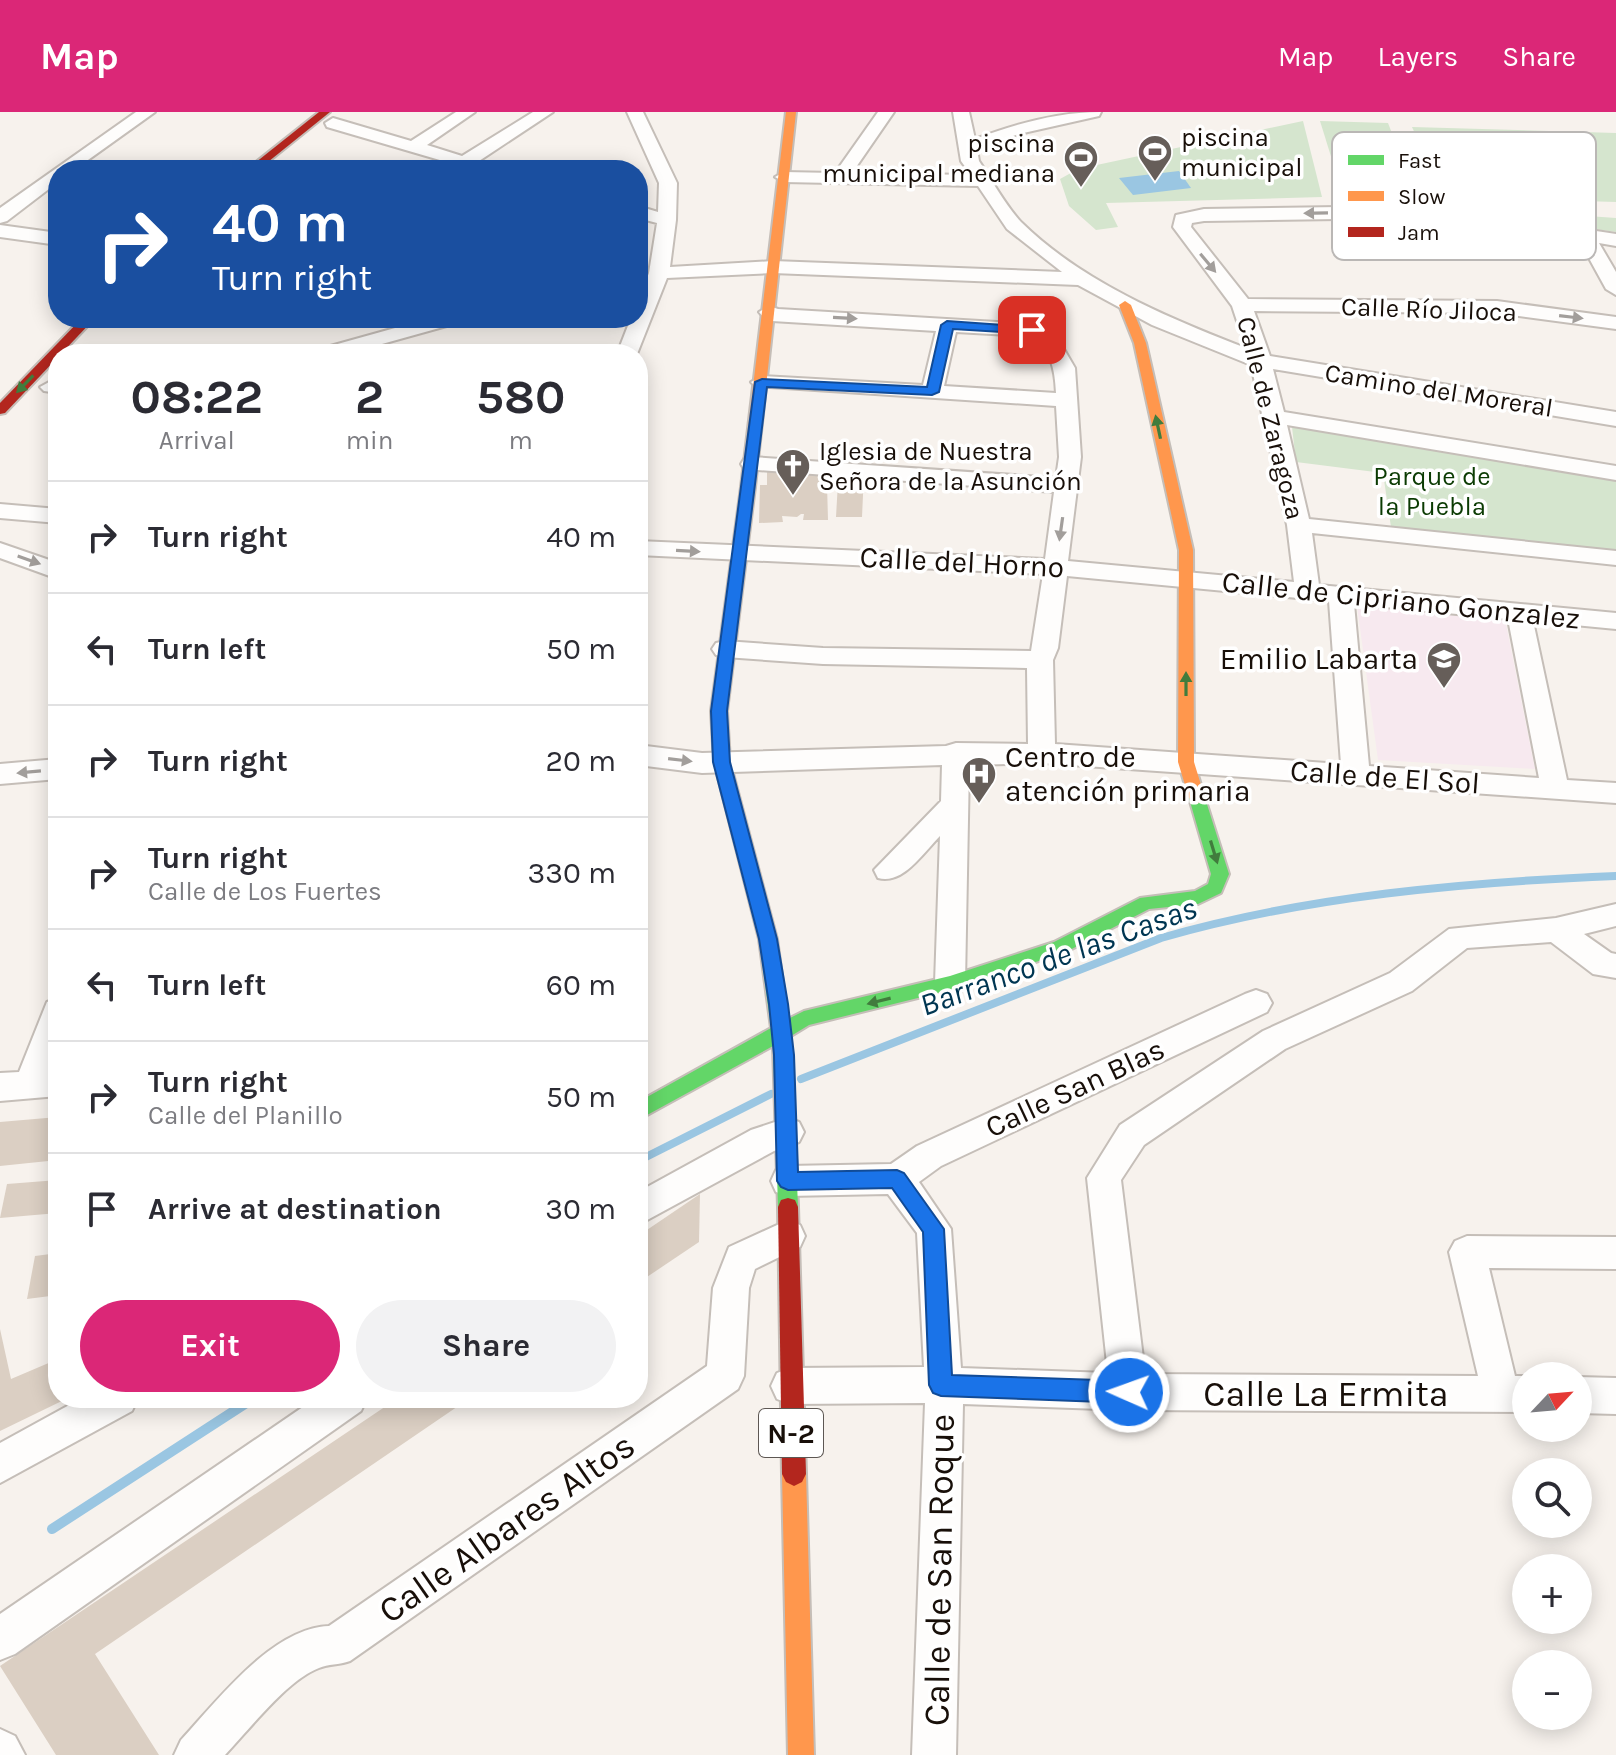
<!DOCTYPE html>
<meta charset="utf-8">
<style>
:root{--surface:#fff;--page:#f2f2f3;--text:#2b2b33;--muted:#7c7c81;--line:#e1e1e2;--accent:#db2777}
body{margin:0;font-family:Karla,sans-serif;background:var(--page);color:var(--text);height:100vh;display:flex;flex-direction:column;font-size:30px;white-space:nowrap}
*{box-sizing:border-box;margin:0}
p{font-size:26px;color:var(--muted)}
.icon{flex:none;width:44px;height:44px;fill:none;stroke:currentColor;stroke-width:2;stroke-linecap:round;stroke-linejoin:round}
.map{position:relative;flex:1;overflow:hidden}
.details{position:absolute;left:48px;top:232px;width:600px;height:1064px;display:flex;flex-direction:column;background:var(--surface);border-radius:32px;box-shadow:0 4px 20px #0003}
.details>*{flex:none}
.hud{position:absolute;left:48px;top:48px;width:600px;height:168px;border-radius:32px;box-shadow:0 4px 20px #0003;background:#1a4fa0;color:#fff;overflow:hidden}
.needle{width:52px;rotate:64deg}
.controls{position:absolute;left:1512px;top:1250px;display:grid;gap:16px}
.controls a{display:grid;place-items:center;width:80px;height:80px;border-radius:50%;background:var(--surface);box-shadow:0 4px 20px #0003;font-size:40px}
.pin{position:absolute;display:grid;place-items:center;width:68px;height:68px;color:#fff;margin:-34px;border-radius:16px;box-shadow:0 4px 12px #0006}
.me{position:absolute;width:88px;margin:-44px;rotate:272deg;stroke-linejoin:round;filter:drop-shadow(0 0 6px #0008)}
.turn{display:flex;align-items:center;gap:28px;height:168px;padding:0 32px;font-size:36px}
.turn .icon{width:104px;height:104px;stroke-width:2.5}
.turn b{display:block;font-size:56px;line-height:68px}
.eta{display:flex;justify-content:space-evenly;align-items:center;height:136px;text-align:center}
.eta b{font-size:48px;font-weight:700;line-height:56px}
.action{display:flex;gap:16px;margin-top:auto;padding:16px 32px}
.action a{flex:1;height:92px;border-radius:48px;background:var(--accent);color:#fff;font-size:32px;font-weight:700;line-height:92px;text-align:center}
.action a+a{background:var(--page);color:var(--text)}
ul{padding:0;list-style:none}
li{display:flex;align-items:center;gap:24px;height:112px;padding:0 32px;border-top:2px solid var(--line)}
li div{flex:1}
li b{display:block;font-size:30px}
li em{font-style:normal}
header{display:flex;align-items:center;gap:48px;box-sizing:border-box;height:112px;padding:0 40px;background:var(--accent);color:#fff}
header strong{font-size:38px}
nav{display:flex;gap:44px;margin-inline-start:auto;font-size:28px}
.map>svg:first-child{display:block}
.education{fill:#f7e9ef}
.green{fill:#d5e5ce}
.water{fill:#9ac6e2}
.lines{fill:none;stroke-linecap:round;stroke-linejoin:round}
.stream-far1{stroke:#9ac6e2;stroke-width:8}
.stream{stroke:#9ac6e2;stroke-width:10}
.building{fill:#dbcfc3}
.street-casing{stroke:#c5beb8;stroke-width:4}
.fast-casing{stroke:#c5beb8;stroke-width:4}
.slow-casing{stroke:#c5beb8;stroke-width:4}
.jam-casing{stroke:#c5beb8;stroke-width:4}
.street{fill:#fefdfc;fill-rule:evenodd}
.fast{fill:#63d668;fill-rule:evenodd}
.slow{fill:#ff974d;fill-rule:evenodd}
.jam{fill:#b3261e;fill-rule:evenodd}
.oneway{fill:#a29e9b}
.oneway2{fill:#417c3d}
.route{fill:#1a73e8;stroke:#114b97;stroke-width:2}
.labels{text-anchor:middle;stroke-width:7;stroke-linejoin:round;paint-order:stroke}
.far-poi-label{font-size:26px;fill:#180f09;stroke:#fff;text-anchor:start}
.far-street-label{font-size:26px;fill:#180f09;stroke:#fff}
.far-park-label{font-size:26px;fill:#0b3b03;stroke:#fff}
.shield{fill:#fff;stroke:#5d5753;stroke-width:2}
.shield-label{font-size:28px;font-weight:bold;fill:#180f09}
.street-label{font-size:30px;fill:#180f09;stroke:#fff}
.poi-label{font-size:30px;fill:#180f09;stroke:#fff;text-anchor:end}
.water-label{font-size:32px;font-style:italic;fill:#003652;stroke:#fff}
.near-street-label{font-size:36px;fill:#180f09;stroke:#fff}
.key{fill:#fff;stroke:#bab7b5;stroke-width:2}
.key-label{font-size:22px;fill:#180f09}
</style>
<header>
<strong>Map</strong>
<nav><a>Map</a><a>Layers</a><a>Share</a></nav>
</header>
<div class="map">
<svg width="1616" height="1643" viewBox="0 0 1616 1643">
<rect width="100%" height="100%" fill="#f7f2ed"/>
<polygon class="education" points="1357,494 1505,507 1535,657 1378,648"/>
<g class="green">
<polygon points="1303,9 1322,85 1106,91 1118,115 1096,118 1069,94 1060,67 1078,57"/>
<polygon points="1320,9 1388,11 1417,86 1343,83"/>
<polygon points="1412,15 1616,21 1616,90 1444,85"/>
<polygon points="1515,99 1616,106 1616,120 1520,107"/>
<polygon points="1292,315 1616,368 1616,440 1391,415 1383,361 1296,350"/>
</g>
<polygon class="water" points="1179,59 1191,76 1133,83 1119,66"/>
<g class="lines">
<g class="stream-far1">
<path d="M801,967L1161,826C1307,784 1465,770 1616,764"/>
<polyline points="638,1049 771,982"/>
</g>
<polyline class="stream" points="52,1417 254,1286"/>
</g>
<g class="building">
<polygon points="767,356 864,361 862,405 836,405 838,370 823,369 827,372 828,408 803,408 804,402 801,402 797,405 782,404 783,410 759,411 760,373 767,373"/>
<polygon points="58,1005 58,1048 0,1054 0,1010"/>
<polygon points="58,1068 58,1101 0,1106 7,1072"/>
<polygon points="700,1082 699,1130 638,1171 638,1124"/>
<polygon points="58,1141 58,1183 27,1187 35,1144"/>
<polygon points="0,1217 11,1267 58,1247 58,1286 68,1286 0,1319"/>
<polygon points="398,1286 470,1286 95,1542 159,1643 56,1643 0,1554"/>
</g>
<g class="lines">
<defs>
<g id="street">
<polygon points="136,0 155,0 74,58 58,58 58,70 7,109 0,111 0,96"/>
<polygon points="456,0 475,0 427,33 462,44 533,0 553,0 479,49 497,54 500,58 448,58 450,51 327,15 325,11 333,6 411,29"/>
<path d="M627,0H643L677,71L676,108L670,155L773,149L1062,160L1007,117L978,74L784,70L775,65L784,60L835,61L878,0H894L852,61L971,63L961,49L953,0H969L975,27C1016,12 1057,0 1101,0L1099,4L1019,22L977,37L979,49C992,68 1005,93 1021,110C1082,170 1168,206 1246,236L1232,194L1173,115L1176,103L1204,97L1408,94L1453,97L1616,122V134L1599,131L1616,160V183L1606,177L1579,128L1453,109L1408,106L1204,109L1192,111L1191,115L1248,187L1497,189L1616,205V217L1497,201L1254,199L1270,244L1616,300V314L1273,257L1284,300L1616,354V368L1287,313L1309,407L1616,439V453L1312,421L1319,473L1616,501V517L1533,509L1567,668L1616,671V691L1042,651L969,653L965,871L961,880L950,883L939,880L935,871L940,724C923,741 903,773 878,766L874,758L941,689L942,653L702,661L638,653V633L702,641L946,634L956,631L1028,632L1027,556L823,552L725,545L716,543L712,537L716,531L725,529L823,536L1031,539L1043,462L638,443V429L1045,447L1054,380L744,357L741,352L744,347L752,345L1056,366L1059,345L1056,294L755,274L751,270L762,264L923,273L936,219L772,209L765,207L759,200L769,194L778,197L1032,212L1054,220L1075,256L1081,345L1068,449L1294,470L1287,413L1251,253L1152,213L1078,173L773,161L667,166L637,242H617L631,206H638V189L649,161L657,111L638,106V94L658,100L659,71ZM956,220L1029,224C1051,233 1055,259 1056,281L944,274ZM1067,464L1329,489L1341,652L1055,632L1053,548L1058,536ZM1354,492L1508,507L1539,666L1369,654Z"/>
<polygon points="0,113 58,121 58,133 0,125"/>
<polygon points="431,206 464,206 461,210 346,242 313,242 316,238"/>
<polygon points="51,269 58,269 58,281 44,279 40,275"/>
<polygon points="0,392 58,397 58,411 0,406"/>
<polygon points="0,431 58,451 58,467 0,446"/>
<polygon points="58,647 58,667 0,672 0,652"/>
<polygon points="1616,792 1616,814 1584,822 1611,841 1616,842 1616,866 1593,862 1551,830 1467,836 1412,879 1285,937 1144,1033 1121,1068 1145,1262 1478,1264 1449,1140 1455,1129 1467,1124 1616,1125 1616,1157 1489,1156 1515,1264 1526,1264 1526,1300 1129,1298 963,1292 956,1643 912,1643 925,1291 790,1292 777,1287 771,1274 777,1261 790,1256 924,1255 917,1121 888,1082 788,1084 776,1080 771,1069 776,1058 788,1054 891,1052 917,1034 1245,882 1256,878 1267,882 1272,891 1267,900 941,1054 919,1070 951,1117 961,1256 1108,1261 1087,1066 1120,1013 1263,919 1390,861 1449,817 1556,806"/>
<polygon points="58,886 58,942 53,957 58,956 58,984 0,989 0,961 19,960 47,890"/>
<polygon points="787,1006 799,1010 804,1020 799,1030 774,1039 638,1113 638,1080 751,1018"/>
<path d="M788,1108L800,1113L805,1124L800,1135L755,1157L749,1176L744,1264L738,1277L350,1549C339,1553 328,1552 319,1556C287,1568 249,1618 225,1643H174L181,1628C217,1589 272,1516 329,1514L707,1254L713,1176L729,1135Z"/>
<polygon points="1578,1265 1616,1266 1616,1302 1578,1301"/>
<polygon points="82,1286 138,1286 132,1299 0,1371 0,1331"/>
<polygon points="316,1286 367,1286 361,1299 15,1542 0,1548 0,1502"/>
<polygon points="0,1617 15,1624 25,1643 0,1643"/>
</g>
<polygon id="fast" points="748,371 755,375 727,599 730,650 777,827 788,907 804,899 950,864 1054,830 1140,786 1195,779 1208,772 1211,762 1189,686 1191,682 1197,680 1205,686 1229,762 1221,781 1198,792 1149,797 1066,840 950,878 809,913 791,924 798,1095 795,1102 788,1104 781,1102 778,1095 773,934 638,1008 638,990 771,916 759,827 714,650 711,599 741,375"/>
<g id="slow">
<polygon points="786,0 796,0 755,375 748,379 741,375"/>
<polygon points="1125,189 1131,193 1146,231 1193,438 1194,650 1205,686 1197,692 1189,686 1178,650 1179,438 1134,231 1119,193"/>
<polygon points="794,1350 802,1354 806,1362 814,1643 788,1643 782,1362 786,1354"/>
</g>
<g id="jam">
<polygon points="319,0 330,0 258,58 246,58"/>
<polygon points="82,206 95,206 5,301 0,302 0,291"/>
<polygon points="788,1086 795,1088 798,1095 806,1362 802,1370 794,1374 786,1370 782,1362 778,1095 781,1088"/>
</g>
</defs>
<use href="#street" class="street-casing"/>
<use href="#fast" class="fast-casing"/>
<use href="#slow" class="slow-casing"/>
<use href="#jam" class="jam-casing"/>
<use href="#street" class="street"/>
<use href="#fast" class="fast"/>
<use href="#slow" class="slow"/>
<use href="#jam" class="jam"/>
</g>
<defs><path id="oneway-solid" d="M-6-.8H1V-3.2L6.5 0L1 3.2V.8H-6Z" transform="scale(2)"/></defs>
<g class="oneway">
<use href="#oneway-solid" transform="translate(1316 101) rotate(179)"/>
<use href="#oneway-solid" transform="translate(1208 151) rotate(50)"/>
<use href="#oneway-solid" transform="translate(1571 205) rotate(7)"/>
<use href="#oneway-solid" transform="translate(845 206) rotate(3)"/>
<use href="#oneway-solid" transform="translate(1061 417) rotate(98)"/>
<use href="#oneway-solid" transform="translate(688 439) rotate(3)"/>
<use href="#oneway-solid" transform="translate(29 448) rotate(19)"/>
<use href="#oneway-solid" transform="translate(680 648) rotate(7)"/>
<use href="#oneway-solid" transform="translate(29 660) rotate(175)"/>
</g>
<g class="oneway2">
<use href="#oneway-solid" transform="translate(25 272) rotate(134)"/>
<use href="#oneway-solid" transform="translate(1158 315) rotate(-102)"/>
<use href="#oneway-solid" transform="translate(1186 572) rotate(-90)"/>
<use href="#oneway-solid" transform="translate(1214 740) rotate(73)"/>
<use href="#oneway-solid" transform="translate(879 889) rotate(166)"/>
</g>
<polygon class="route" points="947,209 1032,215 1038,218 1032,222 953,217 939,280 932,283 767,275 727,599 730,650 777,827 788,892 794,943 798,1060 897,1058 904,1061 944,1117 952,1263 1129,1269 1137,1273 1140,1280 1137,1288 1129,1291 941,1284 933,1281 929,1273 923,1120 892,1076 788,1078 781,1075 777,1069 774,943 769,892 759,827 713,650 711,599 755,270 762,267 927,275 941,213"/>
<defs>
<symbol id="stadium-pin" viewBox="-11 -11 22 30"><path d="M0 17L-7.5 6A9.5 9.5 0 1 1 7.5 6Z" fill="#665e59" stroke="#fff"/><path d="M0-5a6.5 5 0 1 0 0 10a6.5 5 0 1 0 0-10ZM-3.5-1.8h7v3.6h-7Z" fill="#fff"/></symbol>
<symbol id="church-pin" viewBox="-11 -11 22 30"><path d="M0 17L-7.5 6A9.5 9.5 0 1 1 7.5 6Z" fill="#665e59" stroke="#fff"/><path d="M-1.2-6h2.4v3.5h3.3v2.4h-3.3V6h-2.4V-.1h-3.3v-2.4h3.3Z" fill="#fff"/></symbol>
<symbol id="school-pin" viewBox="-11 -11 22 30"><path d="M0 17L-7.5 6A9.5 9.5 0 1 1 7.5 6Z" fill="#665e59" stroke="#fff"/><path d="M0-5L7-2L0 1L-7-2ZM-4 1L0 2.5L4 1V4Q0 6-4 4Z" fill="#fff"/></symbol>
<symbol id="hospital-pin" viewBox="-11 -11 22 30"><path d="M0 17L-7.5 6A9.5 9.5 0 1 1 7.5 6Z" fill="#665e59" stroke="#fff"/><path d="M-5-5h3v3.5h4V-5h3V5h-3V1.5h-4V5h-3Z" fill="#fff"/></symbol>
</defs>
<g fill-rule="evenodd">
<use href="#stadium-pin" x="1135" y="20" width="40" height="54"/>
<use href="#stadium-pin" x="1061" y="26" width="40" height="54"/>
<use href="#church-pin" x="773" y="334" width="40" height="54"/>
<use href="#school-pin" x="1424" y="527" width="40" height="54"/>
<use href="#hospital-pin" x="959" y="642" width="40" height="54"/>
</g>
<g class="labels">
<g class="far-poi-label">
<text x="1181" y="34">piscina<tspan x="1181" dy="30">municipal</tspan></text>
<text x="1055" y="40" text-anchor="end">piscina<tspan x="1055" dy="30">municipal mediana</tspan></text>
<text x="819" y="348">Iglesia de Nuestra<tspan x="819" dy="30">Señora de la Asunción</tspan></text>
</g>
<g class="far-street-label">
<text transform="translate(1429 197) rotate(2)" y="9">Calle Río Jiloca</text>
<text transform="translate(1439 278) rotate(9)" y="9">Camino del Moreral</text>
<text transform="translate(1271 306) rotate(76)" y="9">Calle de Zaragoza</text>
</g>
<g class="far-park-label">
<text x="1432" y="373">Parque de<tspan x="1432" dy="30">la Puebla</tspan></text>
</g>
<rect class="shield" x="759" y="1297" width="64" height="48" rx="6"/>
<g class="shield-label">
<text x="791" y="1331">N-2</text>
</g>
<g class="street-label">
<text transform="translate(962 450) rotate(3)" y="10">Calle del Horno</text>
<text transform="translate(1401 488) rotate(6)" y="10">Calle de Cipriano Gonzalez</text>
<text transform="translate(1385 665) rotate(4)" y="10">Calle de El Sol</text>
<text transform="translate(1075 976) rotate(-25)" y="10">Calle San Blas</text>
</g>
<g class="poi-label">
<text x="1418" y="557">Emilio Labarta</text>
<text x="1005" y="655" text-anchor="start">Centro de<tspan x="1005" dy="34">atención primaria</tspan></text>
</g>
<g class="water-label">
<text transform="translate(1058 844) rotate(-20)" y="11">Barranco de las Casas</text>
</g>
<g class="near-street-label">
<text x="1326" y="1294">Calle La Ermita</text>
<text transform="translate(506 1415) rotate(-35)" y="13">Calle Albares Altos</text>
<text transform="translate(938 1458) rotate(-89)" y="13">Calle de San Roque</text>
</g>
</g>
<rect x="1332" y="20" width="264" height="128" rx="12" class="key"/>
<rect x="1348" y="43" width="36" height="10" fill="#63d668"/>
<rect x="1348" y="79" width="36" height="10" fill="#ff974d"/>
<rect x="1348" y="115" width="36" height="10" fill="#b3261e"/>
<g class="key-label">
<text x="1398" y="56">Fast</text>
<text x="1398" y="92">Slow</text>
<text x="1398" y="128">Jam</text>
</g>
</svg>
<div class="controls">
<a><svg class="needle" viewBox="-14 -14 28 28"><path d="M0-13l5 13h-10z" fill="#e53935"/><path d="M0 13l5-13h-10z" fill="#7c7c81"/></svg></a>
<a><svg class="icon" aria-label="search" viewBox="0 0 24 24"><circle cx="10" cy="10" r="6"/><path d="M15 15l6 6"/></svg></a>
<a>+</a>
<a>−</a>
</div>
<div class="pin" style="left:1032px;top:218px;background:#d93025"><svg class="icon" aria-label="arrive" viewBox="0 0 24 24"><path d="M6 21V4h12l-3 4 3 4H6"/></svg></div>
<svg class="me" style="left:1129px;top:1280px" viewBox="-20 -20 40 40"><circle r="17" fill="#1a73e8" stroke="#fff" stroke-width="3"/><path d="M0-11L8 9 0 5-8 9z" fill="#fff"/></svg>
<div class="hud">
<div class="turn"><svg class="icon" aria-label="right" viewBox="0 0 24 24"><path d="M7 20v-9h11M14 6l5 5-5 5"/></svg><div><b>40 m</b>Turn right</div></div>
</div>
<section class="details">
<div class="eta">
<div><b>08:22</b><p>Arrival</p></div>
<div><b>2</b><p>min</p></div>
<div><b>580</b><p>m</p></div>
</div>
<ul>
<li><svg class="icon" aria-label="right" viewBox="0 0 24 24"><path d="M7 20v-9h11M14 6l5 5-5 5"/></svg><div><b>Turn right</b></div><em>40 m</em></li>
<li><svg class="icon" aria-label="left" viewBox="0 0 24 24"><path d="M17 20v-9H6M10 6l-5 5 5 5"/></svg><div><b>Turn left</b></div><em>50 m</em></li>
<li><svg class="icon" aria-label="right" viewBox="0 0 24 24"><path d="M7 20v-9h11M14 6l5 5-5 5"/></svg><div><b>Turn right</b></div><em>20 m</em></li>
<li><svg class="icon" aria-label="right" viewBox="0 0 24 24"><path d="M7 20v-9h11M14 6l5 5-5 5"/></svg><div><b>Turn right</b><p>Calle de Los Fuertes</p></div><em>330 m</em></li>
<li><svg class="icon" aria-label="left" viewBox="0 0 24 24"><path d="M17 20v-9H6M10 6l-5 5 5 5"/></svg><div><b>Turn left</b></div><em>60 m</em></li>
<li><svg class="icon" aria-label="right" viewBox="0 0 24 24"><path d="M7 20v-9h11M14 6l5 5-5 5"/></svg><div><b>Turn right</b><p>Calle del Planillo</p></div><em>50 m</em></li>
<li><svg class="icon" aria-label="arrive" viewBox="0 0 24 24"><path d="M6 21V4h12l-3 4 3 4H6"/></svg><div><b>Arrive at destination</b></div><em>30 m</em></li>
</ul>
<div class="action"><a>Exit</a><a>Share</a></div>
</section>
</div>
